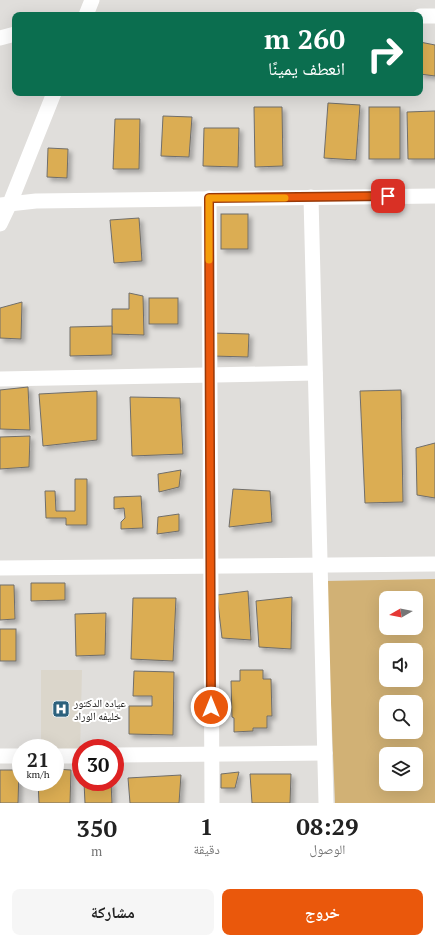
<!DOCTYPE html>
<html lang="ar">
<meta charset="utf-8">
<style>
:root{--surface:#fff;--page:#f6f6f6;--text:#222;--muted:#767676;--accent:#ea580c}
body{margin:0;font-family:"PT Serif","Noto Naskh Arabic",serif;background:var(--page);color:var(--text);direction:rtl;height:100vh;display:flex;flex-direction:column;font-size:15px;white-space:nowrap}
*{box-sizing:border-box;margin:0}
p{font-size:13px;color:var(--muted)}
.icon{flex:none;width:22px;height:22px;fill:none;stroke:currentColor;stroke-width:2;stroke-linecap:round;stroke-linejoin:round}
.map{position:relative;height:803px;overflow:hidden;direction:ltr}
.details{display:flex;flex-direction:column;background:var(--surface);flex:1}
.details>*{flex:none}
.top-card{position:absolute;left:12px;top:12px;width:411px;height:84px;border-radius:8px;box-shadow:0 4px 16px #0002;direction:rtl;background:#0b6e4f;color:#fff;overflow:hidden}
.needle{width:26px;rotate:261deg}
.fabs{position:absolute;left:379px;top:591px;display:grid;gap:8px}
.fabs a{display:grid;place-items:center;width:44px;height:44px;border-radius:8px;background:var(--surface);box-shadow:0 4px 16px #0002;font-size:20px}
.speed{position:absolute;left:12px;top:739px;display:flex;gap:8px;font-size:20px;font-weight:700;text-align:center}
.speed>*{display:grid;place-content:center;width:52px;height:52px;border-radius:50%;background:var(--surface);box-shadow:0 4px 16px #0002;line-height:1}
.speed small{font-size:10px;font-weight:400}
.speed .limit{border:6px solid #d22;background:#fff;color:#111}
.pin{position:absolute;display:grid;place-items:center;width:34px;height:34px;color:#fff;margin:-17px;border-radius:8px;box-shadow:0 2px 6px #0006}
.me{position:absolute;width:44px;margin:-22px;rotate:0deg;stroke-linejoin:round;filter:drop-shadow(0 0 3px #0008)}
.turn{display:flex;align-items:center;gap:14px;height:84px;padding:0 12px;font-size:18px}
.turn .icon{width:52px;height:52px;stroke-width:2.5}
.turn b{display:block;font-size:28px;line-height:34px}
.eta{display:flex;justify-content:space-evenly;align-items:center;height:68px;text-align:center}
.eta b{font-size:24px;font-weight:700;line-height:28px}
.action{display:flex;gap:8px;margin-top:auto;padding:8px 12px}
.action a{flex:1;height:46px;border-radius:8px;background:var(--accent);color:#fff;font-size:16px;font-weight:700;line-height:46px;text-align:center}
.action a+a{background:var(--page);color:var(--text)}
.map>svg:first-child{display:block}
.built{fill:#dbd6cb}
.green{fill:#d1b175;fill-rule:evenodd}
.building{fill:#dbad52;stroke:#706e6b;filter:url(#shadow)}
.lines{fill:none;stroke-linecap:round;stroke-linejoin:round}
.street{stroke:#fff;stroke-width:15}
.route-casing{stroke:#983908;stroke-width:10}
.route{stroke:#ea580c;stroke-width:7}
.slow{stroke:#f59e0b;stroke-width:7}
.labels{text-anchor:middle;stroke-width:4;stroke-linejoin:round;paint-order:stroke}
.poi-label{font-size:11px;fill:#141312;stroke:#fff;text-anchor:start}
</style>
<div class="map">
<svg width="435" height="803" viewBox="0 0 435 803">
<defs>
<filter id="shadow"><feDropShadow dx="3.5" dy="3.5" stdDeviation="2" flood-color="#0004"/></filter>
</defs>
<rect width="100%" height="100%" fill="#e0dedb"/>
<polygon class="built" points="41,670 82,670 80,752 55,752 55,748 41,748"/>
<path class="green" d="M435,579V803H335L326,581ZM386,598H416V628H386ZM386,650H416V680H386ZM386,702H416V732H386ZM386,754H416V784H386Z"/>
<g class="building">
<polygon points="420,42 435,45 435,76 420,74"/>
<polygon points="328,103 360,105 356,160 324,158"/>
<polygon points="254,107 282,107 283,166 255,167"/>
<rect x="369" y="107" width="31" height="52"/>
<polygon points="435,111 435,159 408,159 407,112"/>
<polygon points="163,116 192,117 189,157 161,156"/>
<polygon points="115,119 140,119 139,169 113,169"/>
<polygon points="204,128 239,128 238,167 203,166"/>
<polygon points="48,148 68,149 67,178 47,177"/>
<rect x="221" y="214" width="27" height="35"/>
<polygon points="139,218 142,261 114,263 110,220"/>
<polygon points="129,293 143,296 144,335 112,334 112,309 129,309"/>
<rect x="149" y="298" width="29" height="26"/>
<polygon points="22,302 21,339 0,338 0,308"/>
<polygon points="112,326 112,355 70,356 70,327"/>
<polygon points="213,333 249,334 248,357 212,356"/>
<polygon points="28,387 30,430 0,429 0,390"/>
<polygon points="401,390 403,502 365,503 360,391"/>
<polygon points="97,391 97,440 43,446 39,394"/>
<polygon points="130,397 180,398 183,454 132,456"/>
<polygon points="30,436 29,467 0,469 0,437"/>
<polygon points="435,443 435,498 417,495 416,448"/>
<polygon points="181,470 179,487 159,492 158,474"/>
<polygon points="75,479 87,479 87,525 66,525 66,518 46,518 45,491 55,491 56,511 75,511"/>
<polygon points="233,489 270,491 272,522 229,527"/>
<polygon points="141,496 143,528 121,529 121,522 125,518 124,508 114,509 114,497"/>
<polygon points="179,514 179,531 157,534 158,517"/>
<polygon points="31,583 65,583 65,600 31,601"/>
<polygon points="0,585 14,585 15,619 0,620"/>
<polygon points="248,591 251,640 222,638 217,595"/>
<polygon points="292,597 291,649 259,647 256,601"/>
<polygon points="133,598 176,598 173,661 131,659"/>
<polygon points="106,613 105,655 76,656 75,614"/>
<rect x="0" y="629" width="16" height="32"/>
<polygon points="240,670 263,670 263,679 271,679 272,716 267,716 267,728 253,728 253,731 234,732 234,718 232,717 231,681 240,681"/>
<polygon points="134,671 174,672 173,735 129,734 129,706 152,706 152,696 133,696"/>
<polygon points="55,769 71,770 70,803 39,803 38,782 55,782"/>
<polygon points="0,770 19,770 18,803 0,803"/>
<polygon points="239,772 235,788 221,788 221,774"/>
<polygon points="250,774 291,774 290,803 252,803"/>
<polygon points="181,775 179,803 130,803 128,778"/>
<polygon points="84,782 111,782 112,803 85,803"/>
</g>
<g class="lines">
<g class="street">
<polyline points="86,15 92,0"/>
<polyline points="420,16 435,16"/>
<polyline points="0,38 15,34"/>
<polyline points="311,197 326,803"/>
<polyline points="209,198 212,803"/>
<polyline points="0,205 36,201 435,196"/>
<polyline points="0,224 10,203 54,93"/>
<polyline points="0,379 315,373"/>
<polyline points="0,568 435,564"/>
<polyline points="115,755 325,753"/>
<polyline points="0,756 21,756"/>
<polyline points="55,756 81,756"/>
</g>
</g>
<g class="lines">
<defs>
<polyline id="route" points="211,707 209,198 388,196"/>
</defs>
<use href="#route" class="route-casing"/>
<use href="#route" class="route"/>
<polyline class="slow" points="209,260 209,198 285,198"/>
</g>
<defs>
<symbol id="hospital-square" viewBox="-11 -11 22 22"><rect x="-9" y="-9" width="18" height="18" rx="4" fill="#2c617d" stroke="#fff"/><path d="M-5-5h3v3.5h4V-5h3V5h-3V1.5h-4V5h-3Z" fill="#fff"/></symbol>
</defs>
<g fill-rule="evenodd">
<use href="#hospital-square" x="51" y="699" width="20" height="20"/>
</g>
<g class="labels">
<g class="poi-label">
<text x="74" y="707">عياده الدكتور<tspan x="74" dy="13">خليفه الوراد</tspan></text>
</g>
</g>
</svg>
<div class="fabs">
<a><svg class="needle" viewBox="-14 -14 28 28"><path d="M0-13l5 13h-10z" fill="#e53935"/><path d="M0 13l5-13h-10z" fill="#767676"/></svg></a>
<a><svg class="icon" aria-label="sound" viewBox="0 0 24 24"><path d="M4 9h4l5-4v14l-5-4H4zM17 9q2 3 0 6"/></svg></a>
<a><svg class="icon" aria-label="search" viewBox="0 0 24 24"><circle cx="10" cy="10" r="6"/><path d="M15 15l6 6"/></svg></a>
<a><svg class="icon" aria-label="layers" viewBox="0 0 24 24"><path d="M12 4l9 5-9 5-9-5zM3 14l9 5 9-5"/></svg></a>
</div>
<div class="speed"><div>21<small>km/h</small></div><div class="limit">30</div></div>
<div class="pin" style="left:388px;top:196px;background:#d93025"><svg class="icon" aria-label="arrive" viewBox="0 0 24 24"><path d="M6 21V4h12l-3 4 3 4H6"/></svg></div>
<svg class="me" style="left:211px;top:707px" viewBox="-20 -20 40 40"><circle r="17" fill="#ea580c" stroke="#fff" stroke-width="3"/><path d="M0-11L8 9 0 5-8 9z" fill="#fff"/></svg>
<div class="top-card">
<div class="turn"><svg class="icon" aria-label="right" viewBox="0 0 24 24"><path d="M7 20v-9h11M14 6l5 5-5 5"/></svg><div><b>260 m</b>انعطف يمينًا</div></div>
</div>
</div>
<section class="details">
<div class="eta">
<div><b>08:29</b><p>الوصول</p></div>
<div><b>1</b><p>دقيقة</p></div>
<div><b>350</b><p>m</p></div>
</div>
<div class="action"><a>خروج</a><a>مشاركة</a></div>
</section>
